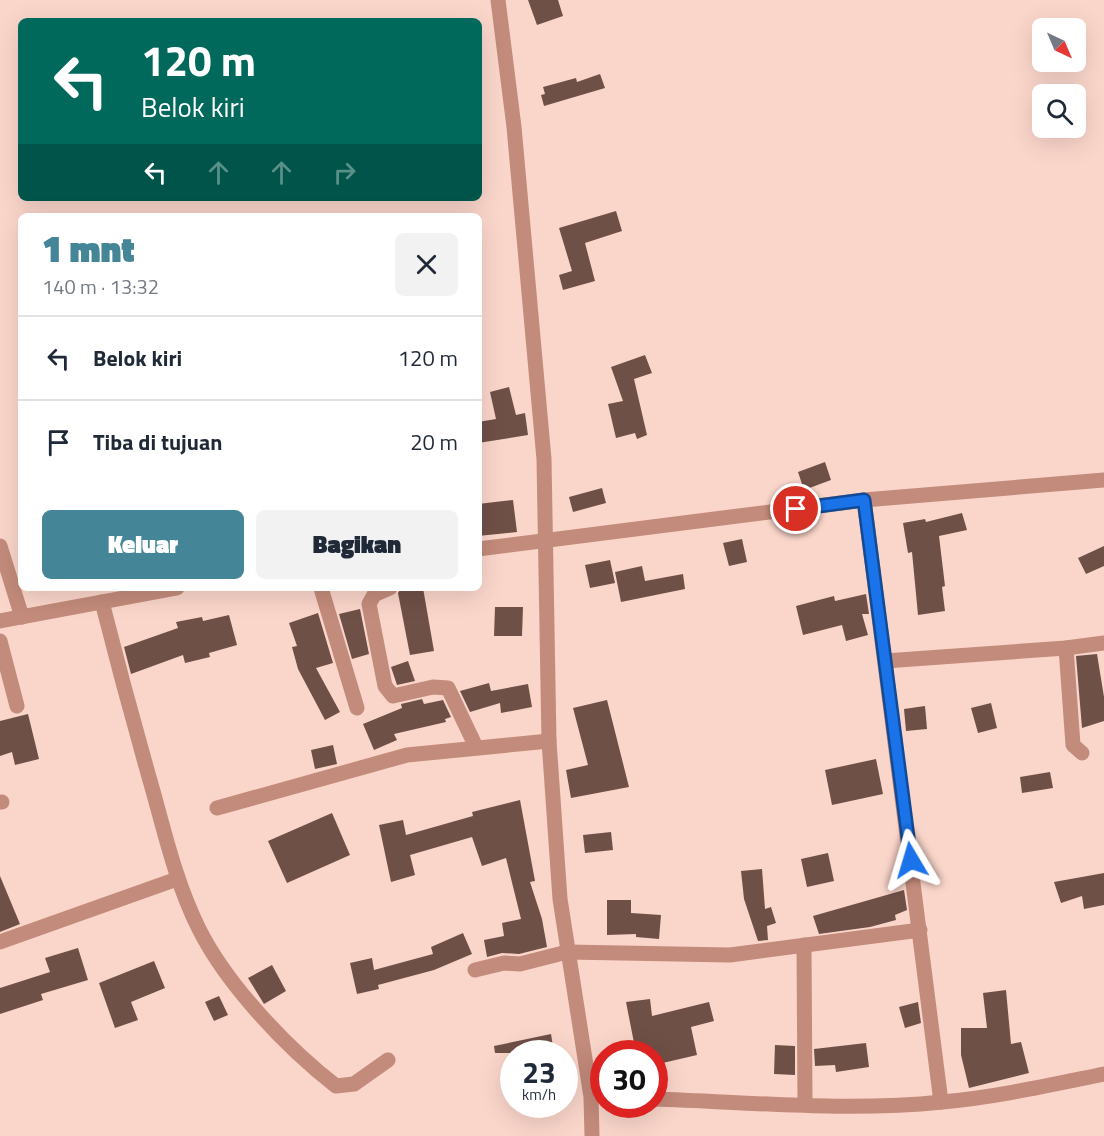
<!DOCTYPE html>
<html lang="id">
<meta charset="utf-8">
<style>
:root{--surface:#fff;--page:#f2f2f3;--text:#1f2937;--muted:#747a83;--line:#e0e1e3;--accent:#448697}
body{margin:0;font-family:"Titillium Web",sans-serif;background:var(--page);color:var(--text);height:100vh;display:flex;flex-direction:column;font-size:22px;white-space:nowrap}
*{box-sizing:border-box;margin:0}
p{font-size:20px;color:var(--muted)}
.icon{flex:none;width:33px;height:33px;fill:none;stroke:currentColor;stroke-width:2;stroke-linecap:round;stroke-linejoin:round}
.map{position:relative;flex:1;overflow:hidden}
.sheet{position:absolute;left:18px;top:213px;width:464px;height:378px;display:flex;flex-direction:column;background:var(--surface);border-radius:9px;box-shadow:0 6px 24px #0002}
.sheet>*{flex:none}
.banner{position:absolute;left:18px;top:18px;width:464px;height:183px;border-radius:9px;box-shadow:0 6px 24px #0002;background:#00695c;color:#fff;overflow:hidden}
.needle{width:39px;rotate:136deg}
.fabs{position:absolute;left:1032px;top:18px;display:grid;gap:12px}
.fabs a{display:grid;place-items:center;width:54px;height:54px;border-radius:9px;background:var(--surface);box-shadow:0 6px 24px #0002;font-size:30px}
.speed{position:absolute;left:500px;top:1040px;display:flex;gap:12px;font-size:30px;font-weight:700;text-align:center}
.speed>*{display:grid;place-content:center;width:78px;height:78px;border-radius:50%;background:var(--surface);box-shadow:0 6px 24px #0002;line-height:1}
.speed small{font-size:15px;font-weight:400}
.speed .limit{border:9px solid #d22;background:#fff;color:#111}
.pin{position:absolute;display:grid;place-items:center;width:51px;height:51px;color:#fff;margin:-26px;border:3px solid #fff;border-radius:50%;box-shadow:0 2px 6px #0007}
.me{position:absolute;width:66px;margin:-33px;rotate:353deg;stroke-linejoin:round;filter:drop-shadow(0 0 4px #0008)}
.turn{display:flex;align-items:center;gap:21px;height:126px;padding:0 24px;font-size:27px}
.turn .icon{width:78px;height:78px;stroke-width:2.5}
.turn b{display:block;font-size:42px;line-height:51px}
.lanes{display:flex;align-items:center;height:57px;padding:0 24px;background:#0003;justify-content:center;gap:30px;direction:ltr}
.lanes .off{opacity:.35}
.round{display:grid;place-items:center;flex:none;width:63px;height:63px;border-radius:9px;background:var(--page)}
.head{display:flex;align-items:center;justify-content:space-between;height:102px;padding:0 24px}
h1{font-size:36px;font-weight:800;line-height:45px;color:var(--accent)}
.primary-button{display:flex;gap:12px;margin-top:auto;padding:12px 24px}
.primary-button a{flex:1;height:69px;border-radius:9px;background:var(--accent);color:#fff;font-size:24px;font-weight:800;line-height:69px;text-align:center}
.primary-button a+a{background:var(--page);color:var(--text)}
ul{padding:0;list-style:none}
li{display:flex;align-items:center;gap:18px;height:84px;padding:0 24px;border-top:2px solid var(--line)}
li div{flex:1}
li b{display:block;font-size:22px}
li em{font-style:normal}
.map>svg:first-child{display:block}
.building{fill:#6f5047}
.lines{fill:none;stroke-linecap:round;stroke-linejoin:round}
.minor{stroke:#c38b7b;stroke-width:15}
.route-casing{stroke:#114b97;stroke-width:15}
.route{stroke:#1a73e8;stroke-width:10}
</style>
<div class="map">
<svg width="1104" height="1136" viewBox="0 0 1104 1136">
<rect width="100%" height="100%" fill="#fad5ca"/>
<g class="building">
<polygon points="528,0 558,0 563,16 537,25"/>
<polygon points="600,74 605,88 544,106 541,95 545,94 543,87 576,78 577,82"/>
<polygon points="616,211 622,231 585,243 595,281 563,290 559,275 572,271 559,228"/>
<polygon points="645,355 652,373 634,379 647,435 637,439 635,433 616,438 608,404 623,401 611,367"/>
<polygon points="509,387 516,415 525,413 528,435 478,443 478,422 496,419 490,392"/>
<polygon points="825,462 831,480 804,490 798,472"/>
<polygon points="602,488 606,503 573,512 569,497"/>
<polygon points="513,500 517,532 478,536 478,504"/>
<polygon points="962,513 967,530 939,536 945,586 942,587 945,611 918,615 912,552 908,553 903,523 925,519 926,522"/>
<polygon points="742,539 747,562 729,566 723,543"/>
<polygon points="1104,546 1104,566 1086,574 1078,558"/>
<polygon points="610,560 615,583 590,588 585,565"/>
<polygon points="642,566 645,581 683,574 685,589 621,602 615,572"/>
<polygon points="414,588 423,588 434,651 410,655 398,593 400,590"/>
<polygon points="866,594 869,614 862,614 868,635 846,641 842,625 803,635 796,606 834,596 835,601"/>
<polygon points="495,607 523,607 522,636 494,636"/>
<polygon points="360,609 369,654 352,659 339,614"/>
<polygon points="318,613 333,663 316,668 340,712 325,720 298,669 292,647 297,646 289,623"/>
<polygon points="229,615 237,645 209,653 210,657 185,663 183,655 131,674 124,647 178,628 176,622 202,617 203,621"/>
<polygon points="1097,654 1104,697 1104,721 1082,728 1076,656"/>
<polygon points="408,661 415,681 397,685 391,667"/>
<polygon points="489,683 491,691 528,684 532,707 501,713 500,703 470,712 460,691"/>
<polygon points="422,699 424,704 443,700 451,717 445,719 446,722 394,734 397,740 374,750 363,724 402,708 401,704"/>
<polygon points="607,700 629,787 571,798 566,770 588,765 573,708"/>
<polygon points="991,703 997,728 978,733 971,708"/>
<polygon points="925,706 927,729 906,731 904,709"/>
<polygon points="28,714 39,759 15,765 12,752 0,756 0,721"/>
<polygon points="333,745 337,764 315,769 311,750"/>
<polygon points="876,759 883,794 832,805 825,770"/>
<polygon points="1050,772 1053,788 1022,793 1020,777"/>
<polygon points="520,800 535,881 530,882 542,919 547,947 519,954 502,953 487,957 484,940 504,936 502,923 521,919 506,858 482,866 472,837 410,855 415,875 391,882 379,825 403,820 406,835 473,816 472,812"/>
<polygon points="332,813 350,855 287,883 268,841"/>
<polygon points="611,832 613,850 585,853 583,835"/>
<polygon points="828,853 834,881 807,887 801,859"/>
<polygon points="762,869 765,909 771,907 776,923 767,926 768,940 758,941 744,899 741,871"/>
<polygon points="1104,873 1104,905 1084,909 1082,896 1061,903 1054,882"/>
<polygon points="0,876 20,924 0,932"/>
<polygon points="904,890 907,910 895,915 896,920 870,927 819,934 813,916"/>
<polygon points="607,900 631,900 631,913 661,915 659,939 636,937 636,934 607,935"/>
<polygon points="463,933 472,954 434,970 378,985 379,989 357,994 350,963 372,958 374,970 433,954 431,947"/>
<polygon points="78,948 88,980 41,994 43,1000 0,1014 0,988 50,972 45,958"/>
<polygon points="154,961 165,988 131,1002 138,1020 115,1028 99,983"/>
<polygon points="272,965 286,991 264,1004 248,978"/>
<polygon points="1006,990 1011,1044 1021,1042 1029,1073 969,1088 961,1055 961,1028 987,1028 983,993"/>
<polygon points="219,996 228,1015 214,1021 205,1002"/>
<polygon points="650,999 652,1016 709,1002 714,1021 691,1027 697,1055 654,1065 654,1053 636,1053 626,1002"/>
<polygon points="918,1002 921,1023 905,1028 899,1007"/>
<polygon points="551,1034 554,1053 495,1053 494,1046"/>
<polygon points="866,1043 869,1067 836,1072 835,1065 815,1066 814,1049"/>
<polygon points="775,1045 795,1046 795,1075 774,1074"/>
</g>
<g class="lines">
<g class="minor">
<polyline points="498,0 514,127 544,459 549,741 560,899 591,1097 592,1136"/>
<polyline points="864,500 941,1102"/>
<polyline points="0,546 22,617"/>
<polyline points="478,549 864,500 1104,480"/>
<polyline points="321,588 357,708"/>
<polyline points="390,588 374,595 369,604 385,686 393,696 433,687 448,688 476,747"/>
<path d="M102,602C118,665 135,728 153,791C166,838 177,885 199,929C227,985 287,1048 336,1086L354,1084L388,1060"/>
<polyline points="0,621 177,588"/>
<polyline points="0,641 17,706"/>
<polyline points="1066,648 1073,745 1082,753"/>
<polyline points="885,661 1066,648 1104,643"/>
<polyline points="0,802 2,802"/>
<polyline points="217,808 407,755 549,741"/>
<polyline points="0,942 177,879"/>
<polyline points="804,945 805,1104"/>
<polyline points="475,970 504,963 520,964 567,952 730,955 920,930"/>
<path d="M654,1099C749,1102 847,1112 942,1102C997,1097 1050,1085 1104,1074"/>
</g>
</g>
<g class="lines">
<defs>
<polyline id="route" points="796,509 864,500 911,860"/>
</defs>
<use href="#route" class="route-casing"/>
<use href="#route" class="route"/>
</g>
</svg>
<div class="fabs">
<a><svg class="needle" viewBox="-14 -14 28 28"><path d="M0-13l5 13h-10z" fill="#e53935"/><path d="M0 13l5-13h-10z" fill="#747a83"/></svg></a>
<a><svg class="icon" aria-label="search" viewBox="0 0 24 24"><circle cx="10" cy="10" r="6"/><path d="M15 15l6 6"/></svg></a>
</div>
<div class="speed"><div>23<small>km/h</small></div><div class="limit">30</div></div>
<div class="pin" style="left:796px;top:509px;background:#d93025"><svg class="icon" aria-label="arrive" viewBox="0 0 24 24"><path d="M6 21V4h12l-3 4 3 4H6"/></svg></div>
<svg class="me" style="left:911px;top:860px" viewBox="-20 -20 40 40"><path d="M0-17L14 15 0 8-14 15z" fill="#1a73e8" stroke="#fff" stroke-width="4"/></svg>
<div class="banner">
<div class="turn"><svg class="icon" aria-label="left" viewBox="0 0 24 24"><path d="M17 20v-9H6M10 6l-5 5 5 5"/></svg><div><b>120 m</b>Belok kiri</div></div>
<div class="lanes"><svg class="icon" aria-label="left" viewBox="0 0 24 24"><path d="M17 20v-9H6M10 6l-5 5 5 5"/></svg><svg class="icon off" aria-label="ahead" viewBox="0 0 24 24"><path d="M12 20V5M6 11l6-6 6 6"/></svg><svg class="icon off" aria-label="ahead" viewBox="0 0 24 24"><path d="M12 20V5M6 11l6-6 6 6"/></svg><svg class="icon off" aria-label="right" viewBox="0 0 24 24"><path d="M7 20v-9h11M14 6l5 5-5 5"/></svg></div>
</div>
<section class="sheet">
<div class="head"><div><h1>1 mnt</h1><p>140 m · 13:32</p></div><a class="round"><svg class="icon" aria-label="close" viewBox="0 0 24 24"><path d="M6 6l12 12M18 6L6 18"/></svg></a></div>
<ul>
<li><svg class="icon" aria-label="left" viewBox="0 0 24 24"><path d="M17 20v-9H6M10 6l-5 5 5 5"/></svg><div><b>Belok kiri</b></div><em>120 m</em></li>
<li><svg class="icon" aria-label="arrive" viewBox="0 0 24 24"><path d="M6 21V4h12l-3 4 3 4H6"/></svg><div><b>Tiba di tujuan</b></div><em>20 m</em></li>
</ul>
<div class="primary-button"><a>Keluar</a><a>Bagikan</a></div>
</section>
</div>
